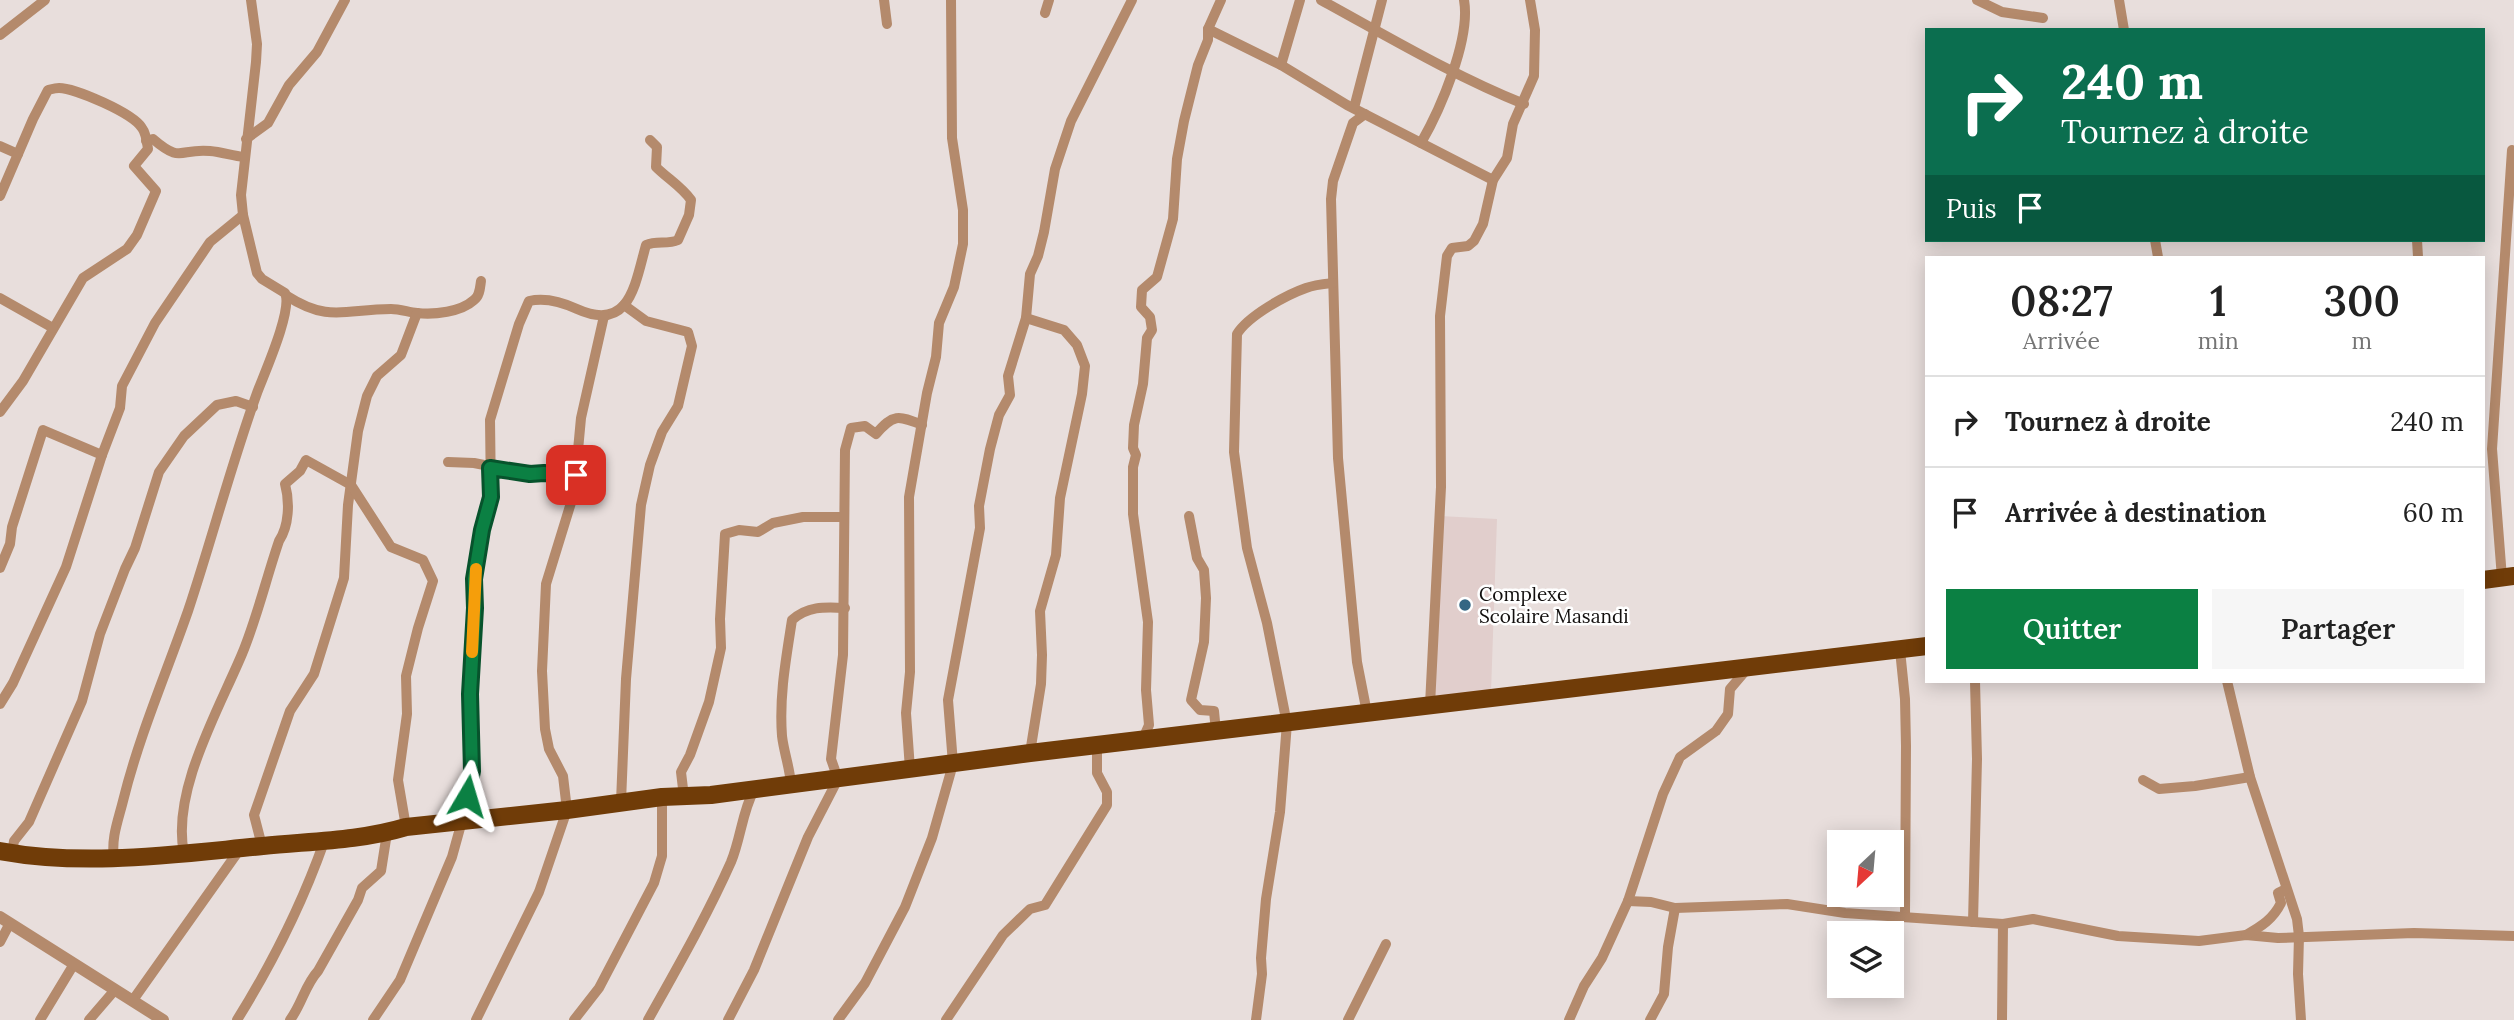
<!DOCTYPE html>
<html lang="fr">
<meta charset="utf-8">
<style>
:root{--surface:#fff;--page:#f6f6f6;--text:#222;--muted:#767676;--line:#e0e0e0;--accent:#0b8043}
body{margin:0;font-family:Lora,serif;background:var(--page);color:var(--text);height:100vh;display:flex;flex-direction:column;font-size:26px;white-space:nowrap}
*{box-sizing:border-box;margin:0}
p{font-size:23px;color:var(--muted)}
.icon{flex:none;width:38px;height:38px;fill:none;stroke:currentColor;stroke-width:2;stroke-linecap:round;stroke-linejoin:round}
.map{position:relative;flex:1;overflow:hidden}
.sheet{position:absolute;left:1925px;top:256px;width:560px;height:427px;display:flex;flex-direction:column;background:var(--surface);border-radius:0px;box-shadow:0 4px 18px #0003}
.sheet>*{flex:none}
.hud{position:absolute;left:1925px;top:28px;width:560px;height:214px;border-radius:0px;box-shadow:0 4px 18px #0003;background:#0b6e4f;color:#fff;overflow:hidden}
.needle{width:46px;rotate:206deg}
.buttons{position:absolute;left:1827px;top:830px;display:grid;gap:14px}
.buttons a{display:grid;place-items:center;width:77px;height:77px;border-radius:0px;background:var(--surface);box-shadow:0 4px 18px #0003;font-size:35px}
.pin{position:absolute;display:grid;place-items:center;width:60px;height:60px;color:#fff;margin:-30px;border-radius:14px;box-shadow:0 4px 10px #0006}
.me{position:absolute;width:77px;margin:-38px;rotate:7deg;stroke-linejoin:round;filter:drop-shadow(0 0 5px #0008)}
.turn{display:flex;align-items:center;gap:24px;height:147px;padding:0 21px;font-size:32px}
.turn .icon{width:91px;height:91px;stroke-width:2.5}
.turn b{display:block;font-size:49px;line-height:60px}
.then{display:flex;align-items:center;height:66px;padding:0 21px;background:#0003;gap:14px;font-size:26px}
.eta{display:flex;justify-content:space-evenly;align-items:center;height:119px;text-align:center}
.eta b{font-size:42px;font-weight:600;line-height:49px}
.primary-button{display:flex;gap:14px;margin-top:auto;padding:14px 21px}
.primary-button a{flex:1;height:80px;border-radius:0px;background:var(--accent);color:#fff;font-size:28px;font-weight:600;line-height:80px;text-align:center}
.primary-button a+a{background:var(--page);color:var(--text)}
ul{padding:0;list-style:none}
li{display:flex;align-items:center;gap:21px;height:91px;padding:0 21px;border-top:2px solid var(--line)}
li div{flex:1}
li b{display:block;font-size:26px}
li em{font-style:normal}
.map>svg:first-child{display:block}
.built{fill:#e1cecc}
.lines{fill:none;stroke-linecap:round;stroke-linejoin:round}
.minor{stroke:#b48a6c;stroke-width:10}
.tertiary{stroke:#b48a6c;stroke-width:12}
.trunk{stroke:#703c08;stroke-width:18}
.route-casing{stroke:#07532c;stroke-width:18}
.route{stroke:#0b8043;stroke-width:12}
.slow{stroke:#f59e0b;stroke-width:12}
.poi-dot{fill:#346683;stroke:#fff;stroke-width:2.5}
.labels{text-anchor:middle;stroke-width:5;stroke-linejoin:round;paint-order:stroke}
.poi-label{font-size:19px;fill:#120f0e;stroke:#fff;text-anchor:start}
</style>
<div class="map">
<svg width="2514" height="1020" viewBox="0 0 2514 1020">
<rect width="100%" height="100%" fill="#e8dedc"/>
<polygon class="built" points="1440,516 1497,519 1491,692 1432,697"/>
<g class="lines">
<g class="minor">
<polyline points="884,0 887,24"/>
<path d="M1321,0C1387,36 1454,76 1524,104"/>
<polyline points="1977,0 2002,12 2043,18"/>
<polyline points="2119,0 2124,30"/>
<polyline points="1045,13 1049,0"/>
<polyline points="1208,29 1281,65 1347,105 1493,180"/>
<polyline points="0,35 45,0"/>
<polyline points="1281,65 1300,0"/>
<polyline points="1354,108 1382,0"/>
<polyline points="1365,114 1353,123 1333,181 1331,199 1338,458 1357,662 1367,713"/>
<polyline points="246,139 268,123 289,85 317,52 345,0"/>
<path d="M146,141L153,139C182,164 179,148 210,151C222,152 233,156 244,157"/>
<path d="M1421,143C1440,110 1471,39 1464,0"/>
<polyline points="0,146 18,154"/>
<path d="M0,196L33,119L48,90C52,89 55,88 59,88C75,88 133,113 142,128C146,133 147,142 148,149L134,166L156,191L137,235L127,249L83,278L23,381L0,412"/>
<polyline points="2155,240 2158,257"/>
<polyline points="2417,240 2418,257"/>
<path d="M287,296C329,323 346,309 391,309C400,309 408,312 417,313C434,315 461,312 474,300C480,296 480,287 481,281"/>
<polyline points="0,298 53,328"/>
<polyline points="1026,318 1064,330 1077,345 1085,366 1082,394 1060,498 1056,555 1040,611 1042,655 1041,684 1030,753"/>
<polyline points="448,462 474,463 530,474 576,475"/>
<polyline points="1189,516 1197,558 1204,570 1206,598 1204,642 1191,700 1200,710 1214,711 1216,732"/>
<polyline points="0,568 10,544 12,527 43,430 102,455"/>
<polyline points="2502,578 2492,449 2512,150"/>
<polyline points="1900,650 1905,699 1906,746 1905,917"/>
<polyline points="2227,681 2250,777 2297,919 2299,936 2298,974 2301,1020"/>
<polyline points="0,704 13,683 66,567 102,455 120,408 122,386 155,323 210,242 243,215"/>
<polyline points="1430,705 1441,487 1440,316 1447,256 1452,248 1468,246 1474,241 1483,224 1493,180 1507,158 1513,124 1534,76 1535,30 1530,0"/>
<path d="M1287,724L1267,623L1247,548L1234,452L1237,334C1248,316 1286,295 1306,288C1314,285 1324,284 1333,283"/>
<polyline points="1142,741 1149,725 1146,690 1148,622 1133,514 1133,467 1136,455 1133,448 1134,425 1143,384 1147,338 1152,330 1150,317 1141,307 1142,290 1157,277 1173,219 1177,159 1184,121 1198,65 1208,40 1208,29 1221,0"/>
<polyline points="910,769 906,713 910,672 909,497 927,393 936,357 939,323 954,287 963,244 963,210 952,138 951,0"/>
<polyline points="2143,780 2159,789 2195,786 2250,777"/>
<path d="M791,785C790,768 784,753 782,736C779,696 786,659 792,620C808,606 824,607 845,608"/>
<polyline points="684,797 681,772 690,755 709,702 721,648 720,619 725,534 739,530 758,532 773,523 803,517 843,517"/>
<polyline points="621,802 626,679 641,505 650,465 662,432 678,406 692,346 688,332 646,321 624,305"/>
<polyline points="262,846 254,815 290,711 314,674 344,578 348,505 358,431 367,396 377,376 401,355 417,313"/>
<polyline points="12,853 14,841 29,822 82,701 100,634 125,569 135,548 159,472 184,436 217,405 236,401 253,407"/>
<path d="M184,853C171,792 219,709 242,654C257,618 266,579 279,541C289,526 290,502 285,484L300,471L306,460L351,485L391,547L423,560L433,581L418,628L406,676L407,714L398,780L406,827"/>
<path d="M114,858C111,838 118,821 123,801C139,736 166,674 188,611C212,539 231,465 257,393C264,374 293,310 285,293L262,279L257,273L243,215L241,195L256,62L257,44L251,0"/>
<polyline points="1628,901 1651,902 1675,908 1787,904 1845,913 2003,924 2033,919 2118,936 2199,941 2246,935 2278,938 2414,933 2514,936"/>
<polyline points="1973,922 1977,759 1975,681"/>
<path d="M2246,935C2262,926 2273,919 2281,903L2278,893L2286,889"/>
<polyline points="0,942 10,923"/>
<polyline points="133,1000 240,849"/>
<polyline points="40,1020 74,964"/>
<polyline points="89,1020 114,991"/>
<path d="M237,1020C273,962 301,907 324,842"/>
<path d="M290,1020C302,1004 305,985 318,971L358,900L362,888L381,871L387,833"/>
<path d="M373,1020L400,980L452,857L462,821L472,771L469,694L475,608L474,579L482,529L491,497L490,420L519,324L529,301C546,297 562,302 577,309C630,333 635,284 646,245C657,240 667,245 678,240L689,215L691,200C681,186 668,179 656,167L657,147L650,140"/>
<polyline points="476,1020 539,892 567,810 563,776 549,749 545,729 542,671 546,584 574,493 581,418 604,316"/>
<polyline points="574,1020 599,988 654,883 662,856 662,797"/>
<path d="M648,1020C677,968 707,916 731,862C741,838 742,812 754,790"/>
<path d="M728,1020L754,970L808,837L838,779L831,759L843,655L845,450L851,428L865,426L876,434C893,414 898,415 922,425"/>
<polyline points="838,1020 865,983 905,907 932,838 953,764 948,700 980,528 979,506 990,449 999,415 1010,395 1008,376 1026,318 1030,274 1038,256 1044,232 1055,169 1071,121 1132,0"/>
<polyline points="946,1020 1003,935 1030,909 1045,905 1107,805 1107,792 1097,773 1097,746"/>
<polyline points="1256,1020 1262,974 1261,958 1266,899 1280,812 1287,723"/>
<polyline points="1348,1020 1386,944"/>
<polyline points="1569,1020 1584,986 1602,958 1628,901 1663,794 1680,757 1716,731 1728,714 1730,689 1747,669"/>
<polyline points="1650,1020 1664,994 1668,947 1675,908"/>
<polyline points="2002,1020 2003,924"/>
</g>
<polyline class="tertiary" points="0,917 163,1020"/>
<g class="trunk">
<polyline points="2483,580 2514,576"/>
<path d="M0,851C86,867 176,854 263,846C311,841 359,841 406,827L567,810L662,797L711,795L1030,753L1927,646"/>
</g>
</g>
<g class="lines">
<defs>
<polyline id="route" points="467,796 472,771 470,694 475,608 474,579 482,530 491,497 490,468 530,474 544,473 576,475"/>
</defs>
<use href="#route" class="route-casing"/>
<use href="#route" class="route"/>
<polyline class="slow" points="472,652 476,569"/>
</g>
<circle class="poi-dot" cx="1465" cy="605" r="7"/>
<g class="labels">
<g class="poi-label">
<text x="1479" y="601">Complexe<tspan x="1479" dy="22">Scolaire Masandi</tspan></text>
</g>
</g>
</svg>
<div class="buttons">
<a><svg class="needle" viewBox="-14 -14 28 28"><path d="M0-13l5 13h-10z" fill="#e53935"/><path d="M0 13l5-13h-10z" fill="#767676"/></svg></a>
<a><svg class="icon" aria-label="layers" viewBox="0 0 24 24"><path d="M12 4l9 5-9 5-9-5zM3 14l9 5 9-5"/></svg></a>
</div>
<div class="pin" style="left:576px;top:475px;background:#d93025"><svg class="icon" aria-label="arrive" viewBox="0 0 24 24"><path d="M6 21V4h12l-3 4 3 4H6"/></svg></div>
<svg class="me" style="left:467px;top:796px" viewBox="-20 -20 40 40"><path d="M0-17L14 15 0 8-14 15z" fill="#0b8043" stroke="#fff" stroke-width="4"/></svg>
<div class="hud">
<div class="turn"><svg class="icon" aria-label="right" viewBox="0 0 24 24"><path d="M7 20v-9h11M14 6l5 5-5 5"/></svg><div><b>240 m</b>Tournez à droite</div></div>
<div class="then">Puis<svg class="icon" aria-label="arrive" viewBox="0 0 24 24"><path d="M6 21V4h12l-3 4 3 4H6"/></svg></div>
</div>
<section class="sheet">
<div class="eta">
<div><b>08:27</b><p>Arrivée</p></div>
<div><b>1</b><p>min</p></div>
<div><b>300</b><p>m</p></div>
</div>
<ul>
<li><svg class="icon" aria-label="right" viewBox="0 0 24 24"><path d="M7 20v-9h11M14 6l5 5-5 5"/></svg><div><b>Tournez à droite</b></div><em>240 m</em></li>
<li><svg class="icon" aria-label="arrive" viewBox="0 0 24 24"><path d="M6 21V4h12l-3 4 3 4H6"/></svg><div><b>Arrivée à destination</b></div><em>60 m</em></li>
</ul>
<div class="primary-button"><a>Quitter</a><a>Partager</a></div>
</section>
</div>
